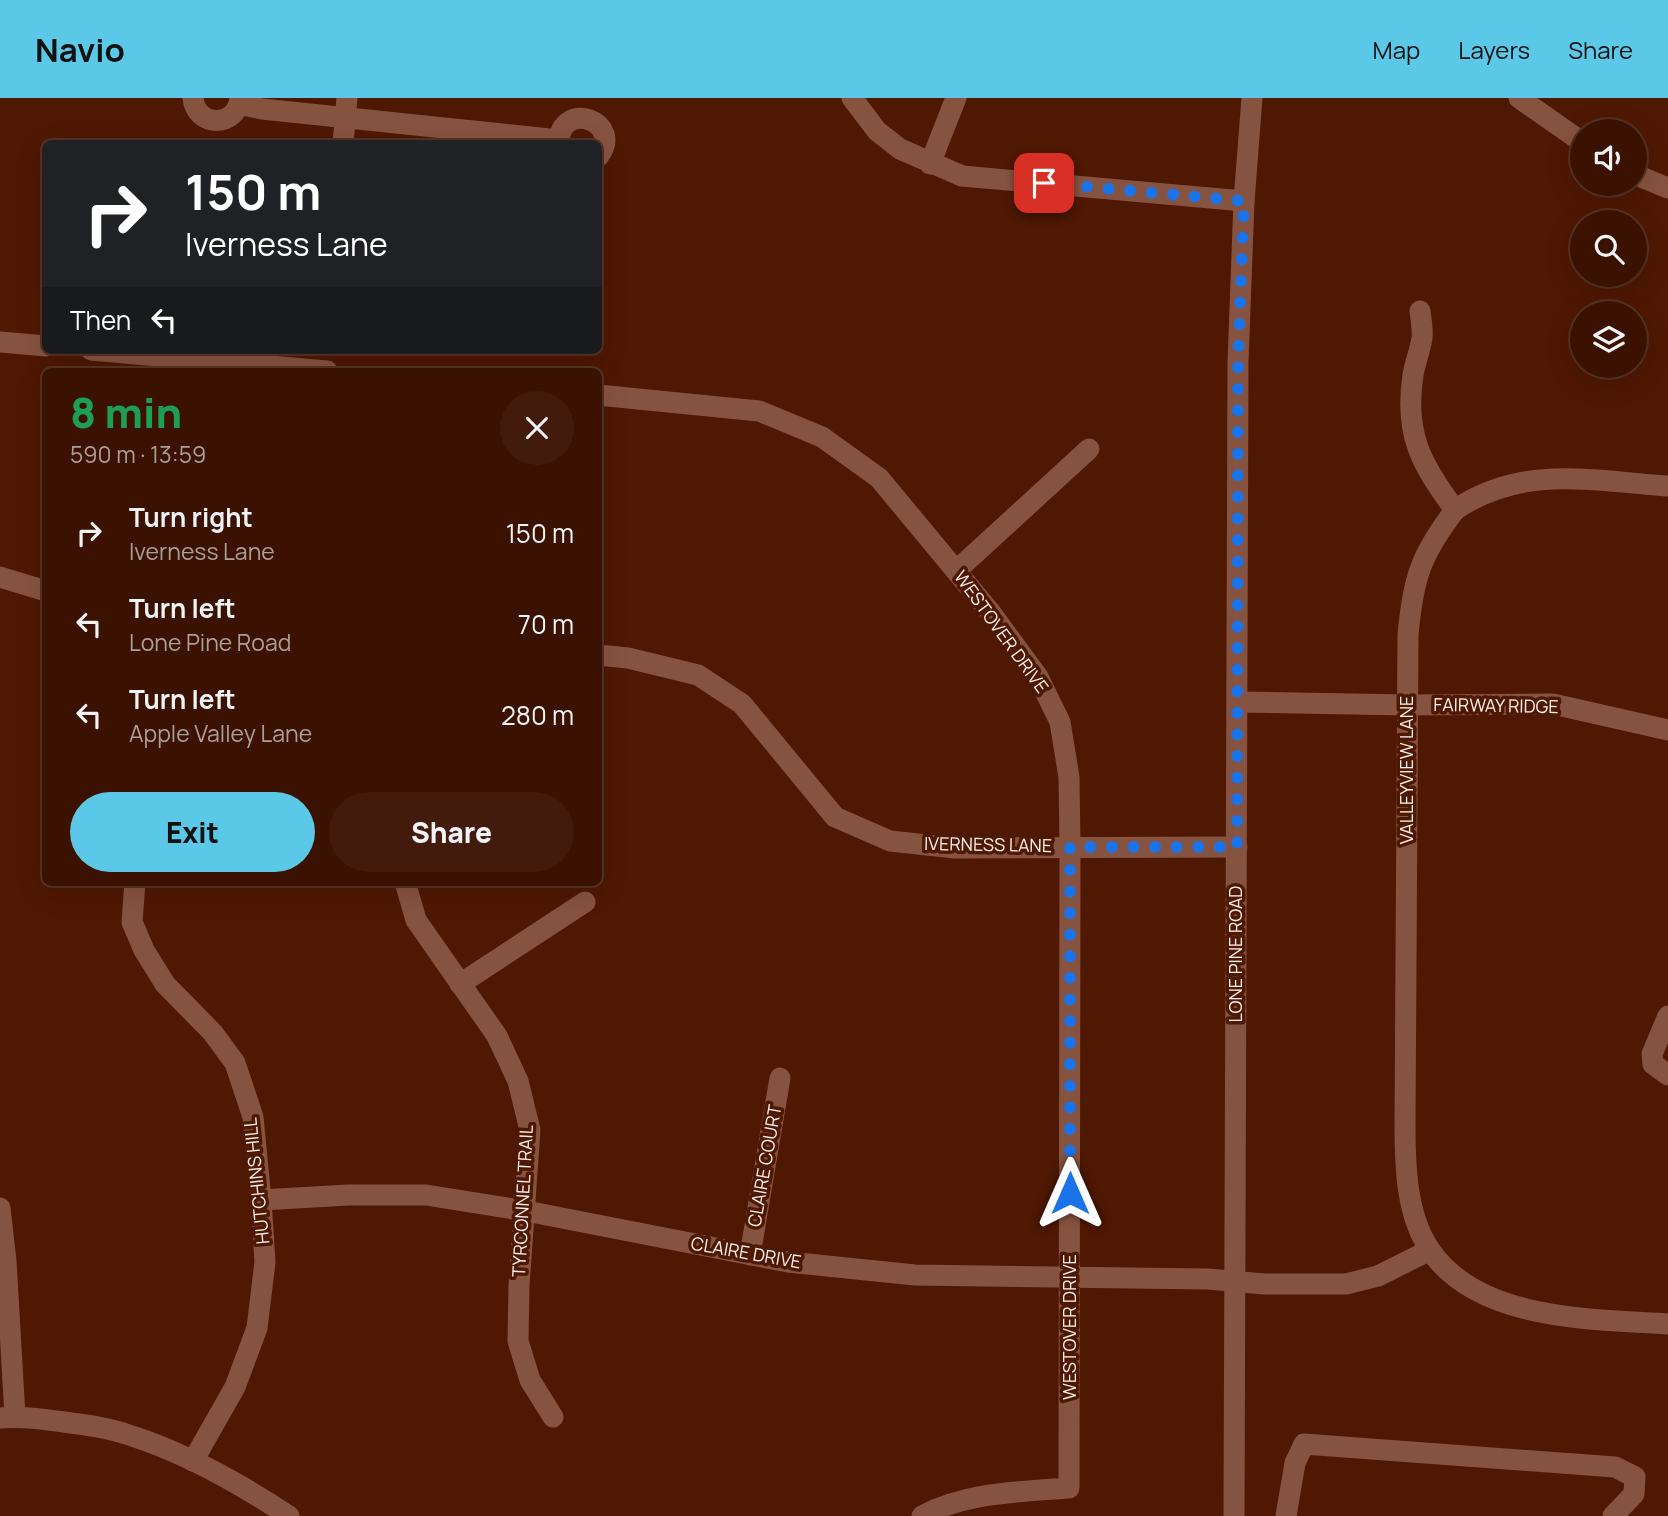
<!DOCTYPE html>
<meta charset="utf-8">
<style>
:root{--surface:#3b1202;--page:#421b0c;--text:#f1f3f6;--muted:#ac9e99;--line:#543224;--accent:#5bc8e7}
body{margin:0;font-family:Manrope,sans-serif;background:var(--page);color:var(--text);height:100vh;display:flex;flex-direction:column;font-size:26px;white-space:nowrap}
*{box-sizing:border-box;margin:0}
p{font-size:23px;color:var(--muted)}
.icon{flex:none;width:38px;height:38px;fill:none;stroke:currentColor;stroke-width:2;stroke-linecap:round;stroke-linejoin:round}
.map{position:relative;flex:1;overflow:hidden}
.sheet{position:absolute;left:42px;top:270px;width:560px;height:518px;display:flex;flex-direction:column;background:var(--surface);border-radius:10px;box-shadow:0 7px 28px #0002,0 0 0 2px var(--line)}
.sheet>*{flex:none}
.guide{position:absolute;left:42px;top:42px;width:560px;height:214px;border-radius:10px;box-shadow:0 7px 28px #0002,0 0 0 2px var(--line);background:#202124;color:#fff;overflow:hidden}
.buttons{position:absolute;left:1570px;top:21px;display:grid;gap:14px}
.buttons a{display:grid;place-items:center;width:77px;height:77px;border-radius:50%;background:var(--surface);box-shadow:0 7px 28px #0002,0 0 0 2px var(--line);font-size:35px}
.pin{position:absolute;display:grid;place-items:center;width:60px;height:60px;color:#fff;margin:-30px;border-radius:14px;box-shadow:0 4px 10px #0006}
.me{position:absolute;width:77px;margin:-38px;rotate:0deg;stroke-linejoin:round;filter:drop-shadow(0 0 5px #0008)}
.turn{display:flex;align-items:center;gap:24px;height:147px;padding:0 28px;font-size:32px}
.turn .icon{width:91px;height:91px;stroke-width:2.5}
.turn b{display:block;font-size:49px;line-height:60px}
.then{display:flex;align-items:center;height:66px;padding:0 28px;background:#0003;gap:14px;font-size:26px}
.round{display:grid;place-items:center;flex:none;width:74px;height:74px;border-radius:37px;background:var(--page)}
.summary{display:flex;align-items:center;justify-content:space-between;height:119px;padding:0 28px}
h1{font-size:42px;font-weight:800;line-height:52px;color:#1e9e55}
.cta{display:flex;gap:14px;margin-top:auto;padding:14px 28px}
.cta a{flex:1;height:80px;border-radius:42px;background:var(--accent);color:#111;font-size:28px;font-weight:800;line-height:80px;text-align:center}
.cta a+a{background:var(--page);color:var(--text)}
ul{padding:0;list-style:none}
li{display:flex;align-items:center;gap:21px;height:91px;padding:0 28px}
li div{flex:1}
li b{display:block;font-size:26px}
li em{font-style:normal}
header{display:flex;align-items:center;gap:42px;box-sizing:border-box;height:98px;padding:0 35px;background:var(--accent);color:#111}
header strong{font-size:33px}
nav{display:flex;gap:38px;margin-inline-start:auto;font-size:24px}
.map>svg:first-child{display:block}
.lines{fill:none;stroke-linecap:round;stroke-linejoin:round}
.minor{stroke:#875341;stroke-width:21}
.route{stroke:#1a73e8;stroke-width:12;stroke-dasharray:0 21.6}
.labels{text-anchor:middle;stroke-width:7;stroke-linejoin:round;paint-order:stroke}
.street-label{font-size:18px;fill:#f9f0ed;stroke:#4f1803}
</style>
<header>
<strong>Navio</strong>
<nav><a>Map</a><a>Layers</a><a>Share</a></nav>
</header>
<div class="map">
<svg width="1668" height="1418" viewBox="0 0 1668 1418">
<rect width="100%" height="100%" fill="#4f1803"/>
<g class="lines">
<g class="minor">
<path d="M193,0C196,30 237,30 240,0"/>
<polyline points="852,0 877,33 900,51 962,78 1244,103"/>
<polyline points="1519,0 1582,44"/>
<polyline points="239,6 262,11 559,42"/>
<polyline points="343,46 347,0"/>
<path d="M559,46C559,0 626,23 598,59"/>
<polyline points="930,66 956,0"/>
<polyline points="1634,76 1668,90"/>
<path d="M1420,213C1421,222 1423,231 1422,240C1420,253 1415,265 1413,277C1404,336 1421,366 1455,412C1420,458 1413,481 1408,537L1405,1027C1405,1067 1406,1117 1430,1152C1478,1223 1592,1221 1668,1226"/>
<polyline points="0,244 46,248"/>
<polyline points="91,252 327,273"/>
<path d="M598,297L759,313L822,339L879,380L991,515L1038,579L1060,624L1069,679L1070,749L1069,1390C1019,1394 967,1394 922,1418"/>
<path d="M1455,412C1522,366 1592,383 1668,388"/>
<polyline points="957,472 1089,351"/>
<polyline points="0,479 46,493"/>
<polyline points="598,557 628,560 698,577 742,606 835,719 890,743 955,750 1237,749"/>
<polyline points="1238,604 1407,607 1553,606 1668,632"/>
<polyline points="135,784 132,824 144,852 165,886 213,935 235,965 253,1019 261,1102 265,1164 257,1230 235,1289 193,1363"/>
<polyline points="405,784 416,822 497,938 518,983 530,1032 519,1187 518,1243 530,1282 553,1319"/>
<polyline points="460,886 585,804"/>
<polyline points="1668,918 1652,956 1653,966 1668,977"/>
<polyline points="261,1102 348,1097 426,1097 526,1113 788,1164 915,1177 1208,1181 1264,1186 1346,1186 1378,1178 1430,1152"/>
<polyline points="0,1110 6,1163 15,1318"/>
<polyline points="750,1157 780,980"/>
<path d="M0,1320C21,1318 43,1321 64,1324C87,1327 110,1330 132,1338C185,1355 242,1387 289,1418"/>
<polyline points="1234,1418 1238,264 1244,103 1252,0"/>
<polyline points="1286,1418 1295,1365 1304,1346 1615,1369 1635,1379 1634,1396 1613,1418"/>
</g>
</g>
<g class="lines">
<polyline class="route" points="1044,85 1244,103 1238,264 1237,749 1070,749 1070,1095"/>
</g>
<g class="labels">
<g class="street-label">
<text transform="translate(1001 534) rotate(54)" y="6">WESTOVER DRIVE</text>
<text transform="translate(1496 608) rotate(1)" y="6">FAIRWAY RIDGE</text>
<text transform="translate(1407 672) rotate(-90)" y="6">VALLEYVIEW LANE</text>
<text transform="translate(988 747) rotate(1)" y="6">IVERNESS LANE</text>
<text transform="translate(1236 856) rotate(-90)" y="6">LONE PINE ROAD</text>
<text transform="translate(765 1068) rotate(-80)" y="6">CLAIRE COURT</text>
<text transform="translate(257 1083) rotate(-96)" y="6">HUTCHINS HILL</text>
<text transform="translate(523 1103) rotate(-87)" y="6">TYRCONNEL TRAIL</text>
<text transform="translate(746 1155) rotate(10)" y="6">CLAIRE DRIVE</text>
<text transform="translate(1070 1229) rotate(-90)" y="6">WESTOVER DRIVE</text>
</g>
</g>
</svg>
<div class="buttons">
<a><svg class="icon" aria-label="sound" viewBox="0 0 24 24"><path d="M4 9h4l5-4v14l-5-4H4zM17 9q2 3 0 6"/></svg></a>
<a><svg class="icon" aria-label="search" viewBox="0 0 24 24"><circle cx="10" cy="10" r="6"/><path d="M15 15l6 6"/></svg></a>
<a><svg class="icon" aria-label="layers" viewBox="0 0 24 24"><path d="M12 4l9 5-9 5-9-5zM3 14l9 5 9-5"/></svg></a>
</div>
<div class="pin" style="left:1044px;top:85px;background:#d93025"><svg class="icon" aria-label="arrive" viewBox="0 0 24 24"><path d="M6 21V4h12l-3 4 3 4H6"/></svg></div>
<svg class="me" style="left:1070px;top:1095px" viewBox="-20 -20 40 40"><path d="M0-17L14 15 0 8-14 15z" fill="#1a73e8" stroke="#fff" stroke-width="4"/></svg>
<div class="guide">
<div class="turn"><svg class="icon" aria-label="right" viewBox="0 0 24 24"><path d="M7 20v-9h11M14 6l5 5-5 5"/></svg><div><b>150 m</b>Iverness Lane</div></div>
<div class="then">Then<svg class="icon" aria-label="left" viewBox="0 0 24 24"><path d="M17 20v-9H6M10 6l-5 5 5 5"/></svg></div>
</div>
<section class="sheet">
<div class="summary"><div><h1>8 min</h1><p>590 m · 13:59</p></div><a class="round"><svg class="icon" aria-label="close" viewBox="0 0 24 24"><path d="M6 6l12 12M18 6L6 18"/></svg></a></div>
<ul>
<li><svg class="icon" aria-label="right" viewBox="0 0 24 24"><path d="M7 20v-9h11M14 6l5 5-5 5"/></svg><div><b>Turn right</b><p>Iverness Lane</p></div><em>150 m</em></li>
<li><svg class="icon" aria-label="left" viewBox="0 0 24 24"><path d="M17 20v-9H6M10 6l-5 5 5 5"/></svg><div><b>Turn left</b><p>Lone Pine Road</p></div><em>70 m</em></li>
<li><svg class="icon" aria-label="left" viewBox="0 0 24 24"><path d="M17 20v-9H6M10 6l-5 5 5 5"/></svg><div><b>Turn left</b><p>Apple Valley Lane</p></div><em>280 m</em></li>
</ul>
<div class="cta"><a>Exit</a><a>Share</a></div>
</section>
</div>
